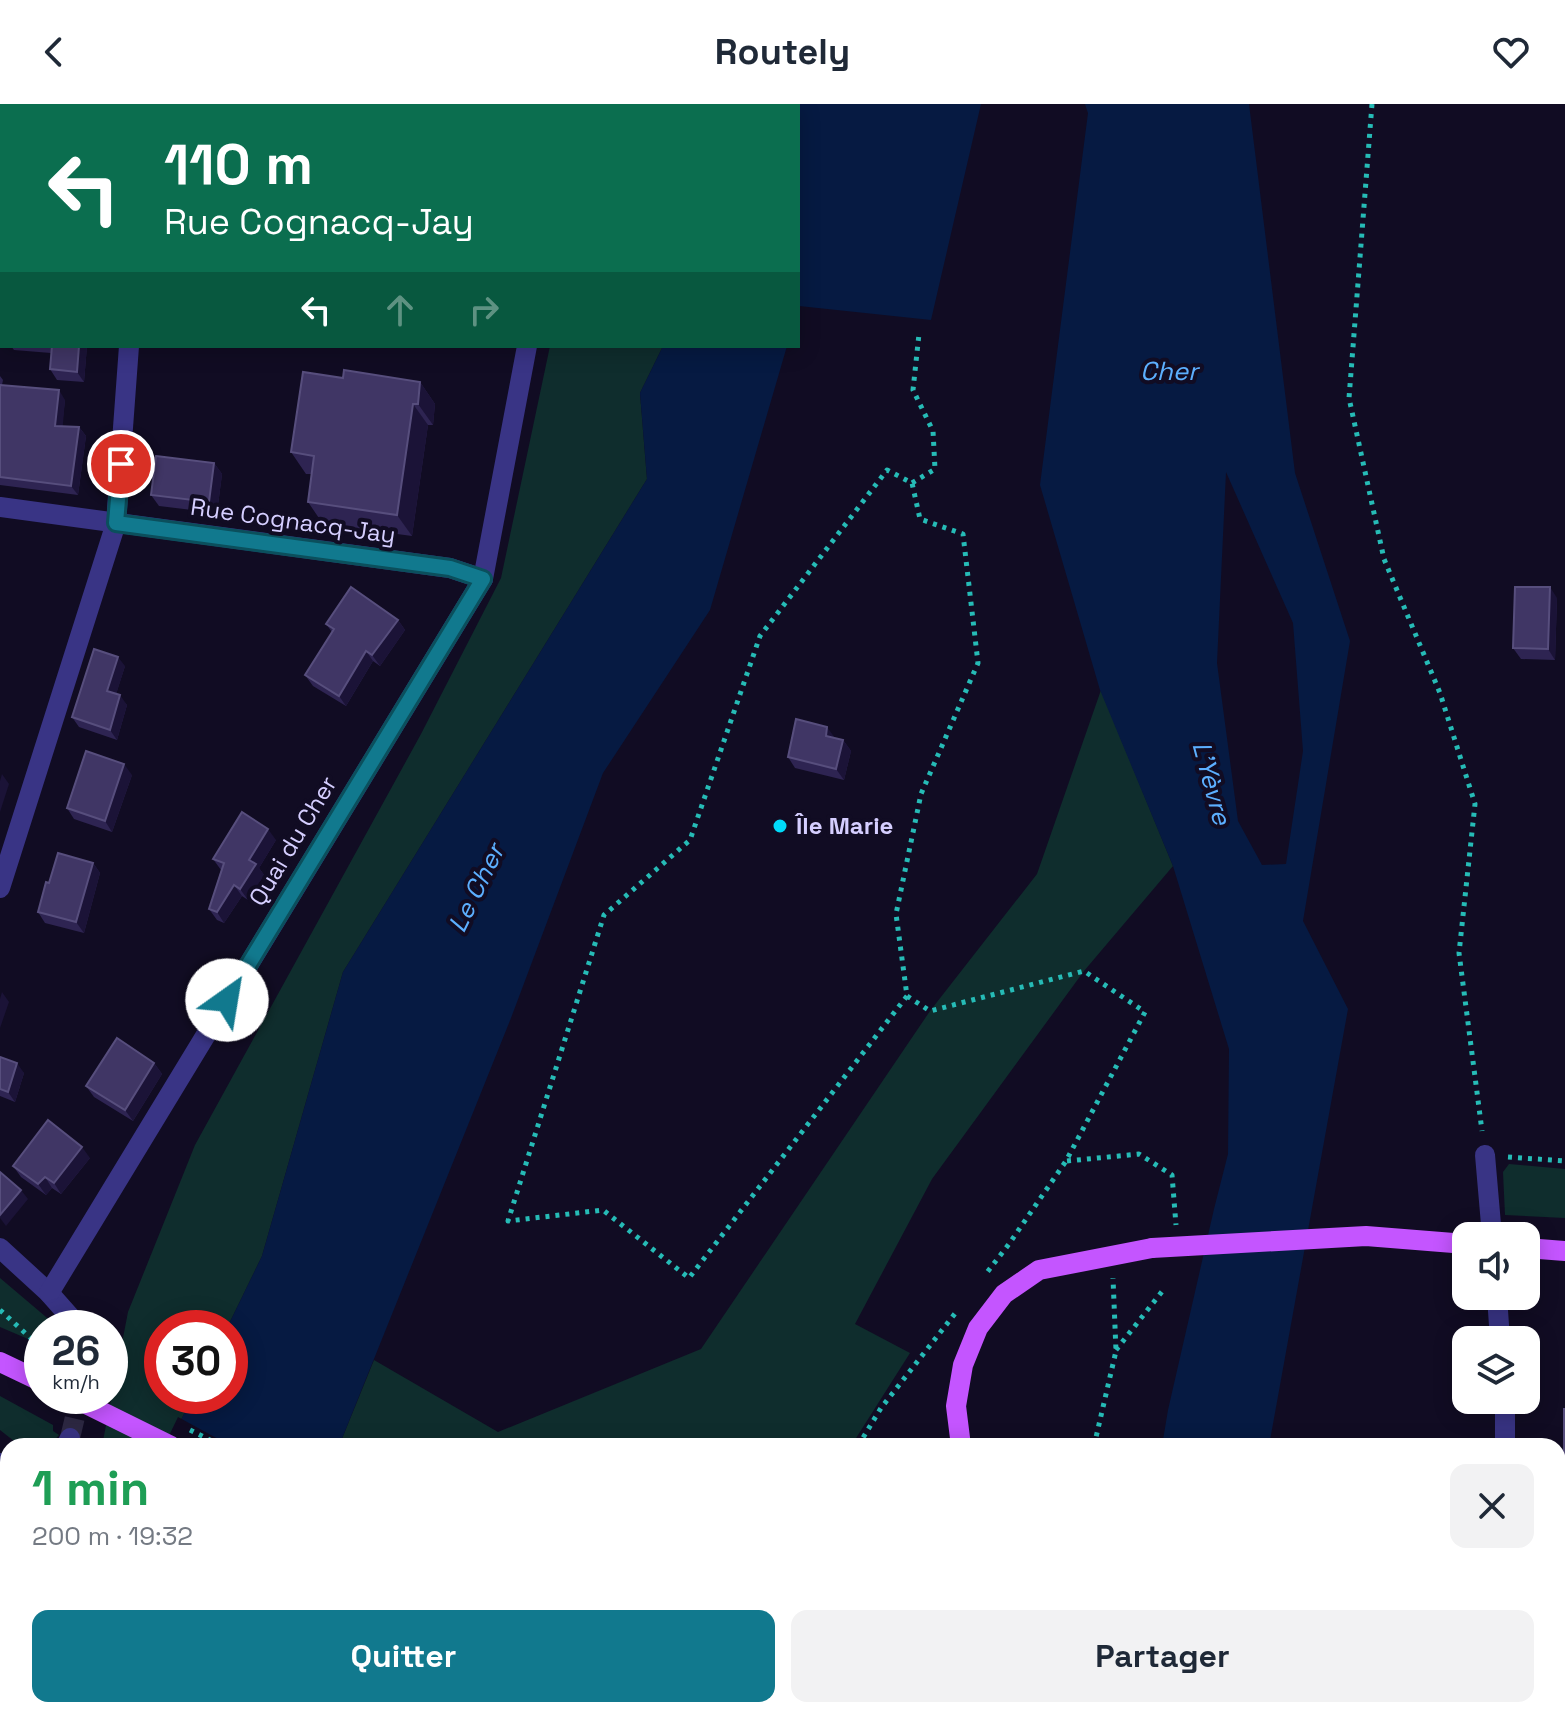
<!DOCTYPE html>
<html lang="fr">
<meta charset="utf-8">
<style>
:root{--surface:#fff;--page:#f2f2f3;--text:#1f2937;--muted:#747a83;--accent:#11798e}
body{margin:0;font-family:"Space Grotesk",sans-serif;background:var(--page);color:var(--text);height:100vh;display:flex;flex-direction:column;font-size:30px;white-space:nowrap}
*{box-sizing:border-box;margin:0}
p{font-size:26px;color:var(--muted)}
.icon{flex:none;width:44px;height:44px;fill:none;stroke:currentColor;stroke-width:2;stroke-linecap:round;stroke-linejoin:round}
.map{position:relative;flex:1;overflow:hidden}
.drawer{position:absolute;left:0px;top:1334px;width:1566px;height:280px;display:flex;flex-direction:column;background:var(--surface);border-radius:24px 24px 0 0;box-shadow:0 4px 20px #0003}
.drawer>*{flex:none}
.top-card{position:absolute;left:0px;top:0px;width:800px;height:244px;box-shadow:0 4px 20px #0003;background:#0b6e4f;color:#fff;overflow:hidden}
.tools{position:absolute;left:1452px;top:1118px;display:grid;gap:16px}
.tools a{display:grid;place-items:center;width:88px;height:88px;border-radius:16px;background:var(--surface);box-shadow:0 4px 20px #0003;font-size:40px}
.speed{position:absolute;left:24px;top:1206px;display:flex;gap:16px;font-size:40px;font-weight:700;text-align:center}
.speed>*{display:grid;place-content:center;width:104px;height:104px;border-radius:50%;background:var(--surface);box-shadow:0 4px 20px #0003;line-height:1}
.speed small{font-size:20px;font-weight:400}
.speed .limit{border:12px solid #d22;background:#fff;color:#111}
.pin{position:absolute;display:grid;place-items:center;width:68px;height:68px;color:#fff;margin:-34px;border:4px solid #fff;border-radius:50%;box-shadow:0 2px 8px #0007}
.me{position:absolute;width:88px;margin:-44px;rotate:32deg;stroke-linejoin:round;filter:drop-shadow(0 0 6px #0008)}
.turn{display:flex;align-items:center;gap:28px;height:168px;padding:0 32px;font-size:36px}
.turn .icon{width:104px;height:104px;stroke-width:2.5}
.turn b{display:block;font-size:56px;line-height:68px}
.lanes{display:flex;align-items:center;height:76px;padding:0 32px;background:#0003;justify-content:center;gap:40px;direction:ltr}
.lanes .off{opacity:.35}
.round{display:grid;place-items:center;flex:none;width:84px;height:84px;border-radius:16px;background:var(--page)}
.head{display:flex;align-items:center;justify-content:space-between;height:136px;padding:0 32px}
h1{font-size:48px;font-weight:700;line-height:60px;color:#1e9e55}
.primary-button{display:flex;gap:16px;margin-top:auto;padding:16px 32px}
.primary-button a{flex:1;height:92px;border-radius:16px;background:var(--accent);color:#fff;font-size:32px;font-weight:700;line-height:92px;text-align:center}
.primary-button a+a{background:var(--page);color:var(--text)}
header{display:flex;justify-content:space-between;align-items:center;height:104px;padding:0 32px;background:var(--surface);font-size:36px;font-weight:700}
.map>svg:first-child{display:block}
.green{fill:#0f2d2d}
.water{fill:#061a42;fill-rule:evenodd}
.pier{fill:#110c23}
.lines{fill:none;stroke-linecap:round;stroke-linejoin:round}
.minor-tunnel{stroke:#2e2944;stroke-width:20;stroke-dasharray:20 10;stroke-linecap:butt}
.path{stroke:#26bbb6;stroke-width:5;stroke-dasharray:4 6;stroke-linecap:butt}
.minor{stroke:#393485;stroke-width:20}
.major{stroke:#c455ff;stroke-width:20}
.major-bridge{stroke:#c455ff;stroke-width:20}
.wall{fill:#2e2452}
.shaded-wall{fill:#1b1337}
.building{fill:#403665;stroke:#574e7d;stroke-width:2}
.route-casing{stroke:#0b4f5c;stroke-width:20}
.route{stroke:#11798e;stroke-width:14}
.poi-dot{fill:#00daf9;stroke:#110c23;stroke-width:3}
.labels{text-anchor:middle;stroke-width:8;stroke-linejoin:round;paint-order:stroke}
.street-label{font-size:24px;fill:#d5ceff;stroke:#110c23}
.poi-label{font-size:24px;font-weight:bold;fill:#d5ceff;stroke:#110c23;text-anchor:start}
.water-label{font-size:26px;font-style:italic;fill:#5cafff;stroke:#110c23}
</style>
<header><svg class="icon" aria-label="back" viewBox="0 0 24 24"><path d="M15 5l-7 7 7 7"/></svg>Routely<svg class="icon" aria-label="heart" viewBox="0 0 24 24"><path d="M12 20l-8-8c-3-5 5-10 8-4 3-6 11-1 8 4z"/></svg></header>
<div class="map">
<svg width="1565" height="1614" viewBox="0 0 1565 1614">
<rect width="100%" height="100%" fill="#110c23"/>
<g class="green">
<polygon points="550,242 663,242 640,289 647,375 343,868 262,1152 227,1224 162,1224 162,1292 193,1292 168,1342 102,1342 128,1208 195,1041 421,630 501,474"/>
<polygon points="1101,586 1173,762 1084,867 932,1075 855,1220 910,1249 851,1342 339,1342 374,1256 498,1328 701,1245 930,907 1037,770"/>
<polygon points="1509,1060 1565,1065 1565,1114 1505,1111 1503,1068"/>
<polygon points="0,1174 59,1224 42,1224 42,1241 0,1223"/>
<path d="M0,1292L53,1321V1327L59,1331C47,1347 31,1342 13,1342L14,1337L0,1326Z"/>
<polygon points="41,1606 116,1606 114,1614 39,1614"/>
<polygon points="320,1606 696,1606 693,1614 318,1614"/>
</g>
<g class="water">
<polygon points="776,0 981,0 931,216 799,202 798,204 798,2 775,2"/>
<path d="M1085,0H1249L1295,369L1350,537L1303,817L1348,905L1269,1342H1162L1168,1306L1214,1105L1228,1050L1229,945L1173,762L1100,586L1040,381L1088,9ZM1226,368L1293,519L1303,647L1286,760L1262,761L1238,717L1217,559Z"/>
<polygon points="663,242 787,242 710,506 603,669 511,914 339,1342 168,1342 193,1292 230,1292 230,1224 227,1224 262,1152 343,868 647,375 640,289"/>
<polygon points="116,1606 320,1606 318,1614 114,1614"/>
<rect x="1135" y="1606" width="81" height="8"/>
</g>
<polygon class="pier" points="178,1313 231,1342 164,1342"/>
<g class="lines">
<polyline class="minor-tunnel" points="70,1334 80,1292"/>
<g class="path">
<polyline points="1372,0 1349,294 1384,455 1440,589 1475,700 1459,849 1482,1027"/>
<polyline points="912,379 935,365 933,327 913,286 919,230"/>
<polyline points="907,892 689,1174 603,1106 508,1117 604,811 690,736 760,532 887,366 912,379 920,415 963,430 978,559 921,690 896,810 907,892 930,907 1084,867 1145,908 1066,1057 1009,1140 985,1171"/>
<polyline points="1508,1053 1565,1057"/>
<polyline points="1067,1057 1139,1050 1172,1071 1176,1121"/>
<polyline points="0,1206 36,1239 42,1242"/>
<polyline points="1116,1246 1164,1185"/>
<polyline points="190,1326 222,1342"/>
<polyline points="858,1342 881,1304 957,1207"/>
<polyline points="1094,1342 1116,1247 1113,1174"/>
<polyline points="749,1606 769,1614"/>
<polyline points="1060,1606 1061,1614"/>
</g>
<g class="minor">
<polyline points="449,0 465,2"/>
<polyline points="146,2 146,0"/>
<polyline points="572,2 572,0"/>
<polyline points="0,403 450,464 483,475"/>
<polyline points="0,784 116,419 129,242"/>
<polyline points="1485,1051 1492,1132"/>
<polyline points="0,1144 49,1189 80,1224"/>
<polyline points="49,1189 483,475 527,242"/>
<polyline points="1497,1192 1500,1236"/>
<polyline points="1505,1296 1505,1342"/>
<polyline points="66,1342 70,1334"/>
<polyline points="0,1359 8,1365"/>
<polyline points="1558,1470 1565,1423"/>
<polyline points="9,1614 11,1606"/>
<polyline points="1512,1614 1517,1606"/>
</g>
<g class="major">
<polyline points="1526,1144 1565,1147"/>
<polyline points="0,1258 42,1278"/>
<polyline points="70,1292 171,1342"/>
<polyline points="961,1342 956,1302 963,1261 978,1224 1004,1190 1039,1166 1152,1144"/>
<polyline points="874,1614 883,1606"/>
<polyline points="970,1614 972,1606"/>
</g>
<g class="major-bridge">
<polyline points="1152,1144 1366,1132 1466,1140"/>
<polyline points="698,1606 714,1614"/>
</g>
</g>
<g class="wall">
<polygon points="11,242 87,242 84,278 57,276 50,265 51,249 14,246"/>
<polygon points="0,272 3,276 2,281 65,296 62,322 79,323 86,332 78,391 0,381"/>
<polygon points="343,274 420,278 435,300 433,321 428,321 412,432 323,420 308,398 312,370 306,370 291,348"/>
<polygon points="214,359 222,370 217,409 159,402 151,391"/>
<polygon points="1557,494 1555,556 1521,555 1513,544"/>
<polygon points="398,516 405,526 380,562 373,557 346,602 313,582 305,571 332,528 326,520"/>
<polygon points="125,562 116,590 127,601 117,636 79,623 72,613"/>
<polygon points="835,634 843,636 851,647 844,676 795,664 788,653"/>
<polygon points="132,671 112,728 74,715 67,704"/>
<polygon points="276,736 259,764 264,771 248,796 242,792 224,819 217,816 209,805 221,766 213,755"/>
<polygon points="93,759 100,769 84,829 45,819 38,808 49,779"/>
<polygon points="0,953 24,969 15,998 0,992"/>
<polygon points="154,959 162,970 133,1017 94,993 86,982"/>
<polygon points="90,1054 61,1090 52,1084 46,1091 21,1073 13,1062"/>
</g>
<g class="shaded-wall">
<polygon points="79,242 87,242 84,278 77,268"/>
<polygon points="420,278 435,300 433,321 418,300"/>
<polygon points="59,286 65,296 62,331 55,322"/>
<polygon points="413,300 428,321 412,432 397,411"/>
<polygon points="79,323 86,332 78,391 71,382"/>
<polygon points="214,359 222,370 217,409 209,398"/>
<polygon points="1550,483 1557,494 1555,556 1548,545"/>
<polygon points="398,516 405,526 380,562 372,551"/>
<polygon points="366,547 373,557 346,602 339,592"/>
<polygon points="118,553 125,562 114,597 107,587"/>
<polygon points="120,591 127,601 117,636 110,626"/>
<polygon points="827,623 835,634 826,632"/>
<polygon points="843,636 851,647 844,676 836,665"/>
<polygon points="124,660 132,671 112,728 105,717"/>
<polygon points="2,670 9,680 0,708 0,677"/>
<polygon points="268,725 276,736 259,764 264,771 248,796 240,785 249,756"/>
<polygon points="93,759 100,769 84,829 76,818"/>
<polygon points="234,781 242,792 224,819 217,808"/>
<polygon points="2,888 9,898 0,924 0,895"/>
<polygon points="17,959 24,969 15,998 8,988"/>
<polygon points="154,959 162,970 133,1017 125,1006"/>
<polygon points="82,1043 90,1054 61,1090 54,1079"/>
<polygon points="45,1073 52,1084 46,1091 38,1080"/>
<polygon points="21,1086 28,1095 6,1122 0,1114 0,1111"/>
<polygon points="8,1521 8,1564 0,1600 0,1557"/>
</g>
<g class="building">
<polygon points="66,0 113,0 112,2 66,2"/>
<polygon points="180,0 239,0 253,1 180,2"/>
<polygon points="2,151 2,188 0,188"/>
<polygon points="52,242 79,242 77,268 50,265"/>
<polygon points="344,266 420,278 418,300 413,300 397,411 308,398 314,352 291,348 303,268 343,274"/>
<polygon points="0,281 59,286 55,322 79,323 71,382 0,373"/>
<polygon points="156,352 214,359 209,398 151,391"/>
<polygon points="351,483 398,516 372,551 366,547 339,592 305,571 334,525 326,520"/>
<polygon points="1515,483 1550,483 1548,545 1513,544"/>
<polygon points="94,545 118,553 107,587 120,591 110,626 72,613"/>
<polygon points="796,615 827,623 826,632 843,636 836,665 788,653"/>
<polygon points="86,647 124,660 105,717 67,704"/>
<polygon points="242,708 268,725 249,756 256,760 240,785 234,781 217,808 209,805 224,759 213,755"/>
<polygon points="58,749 93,759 76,818 38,808 46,778 49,779"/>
<polygon points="117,934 154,959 125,1006 86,982"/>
<polygon points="0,953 17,959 8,988 0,985"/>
<polygon points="48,1016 82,1043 54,1079 45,1073 38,1080 13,1062"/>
<polygon points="0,1068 21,1086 0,1111"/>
<rect x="1564" y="1305" width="1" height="72"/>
<polygon points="0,1438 8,1441 8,1521 0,1557"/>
</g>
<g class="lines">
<defs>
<polyline id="route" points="121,360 116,419 450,464 483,475 227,896"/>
</defs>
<use href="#route" class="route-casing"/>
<use href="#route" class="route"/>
</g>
<circle class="poi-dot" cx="780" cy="722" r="8"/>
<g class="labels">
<g class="street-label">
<text transform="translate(293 417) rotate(8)" y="8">Rue Cognacq-Jay</text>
<text transform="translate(293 737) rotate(-59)" y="8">Quai du Cher</text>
</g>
<g class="poi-label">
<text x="796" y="730">Île Marie</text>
</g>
<g class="water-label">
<text x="1169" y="276">Cher</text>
<text transform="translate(1212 679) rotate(75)" y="9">L'Yèvre</text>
<text transform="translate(476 784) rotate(-64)" y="9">Le Cher</text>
</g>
</g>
</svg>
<div class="tools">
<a><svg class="icon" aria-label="sound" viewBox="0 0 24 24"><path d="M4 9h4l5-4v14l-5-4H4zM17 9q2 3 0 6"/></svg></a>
<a><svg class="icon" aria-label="layers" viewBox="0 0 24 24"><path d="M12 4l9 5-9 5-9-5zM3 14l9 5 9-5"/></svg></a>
</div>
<div class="speed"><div>26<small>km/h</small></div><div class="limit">30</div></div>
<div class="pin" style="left:121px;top:360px;background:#d93025"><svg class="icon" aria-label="arrive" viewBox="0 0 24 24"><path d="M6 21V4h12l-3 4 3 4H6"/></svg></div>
<svg class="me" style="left:227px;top:896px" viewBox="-20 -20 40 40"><circle r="19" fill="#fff"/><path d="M0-13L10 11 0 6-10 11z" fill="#11798e"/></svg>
<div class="top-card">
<div class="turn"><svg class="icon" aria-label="left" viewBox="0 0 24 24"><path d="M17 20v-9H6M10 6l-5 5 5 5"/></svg><div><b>110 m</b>Rue Cognacq-Jay</div></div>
<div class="lanes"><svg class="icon" aria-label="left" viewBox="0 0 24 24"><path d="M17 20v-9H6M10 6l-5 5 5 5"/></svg><svg class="icon off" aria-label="ahead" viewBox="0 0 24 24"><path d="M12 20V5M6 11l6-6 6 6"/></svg><svg class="icon off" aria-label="right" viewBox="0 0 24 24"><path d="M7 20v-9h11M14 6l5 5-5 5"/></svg></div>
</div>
<section class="drawer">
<div class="head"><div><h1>1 min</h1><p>200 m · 19:32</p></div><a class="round"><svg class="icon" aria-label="close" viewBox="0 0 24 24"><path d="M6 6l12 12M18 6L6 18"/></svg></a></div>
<div class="primary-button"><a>Quitter</a><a>Partager</a></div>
</section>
</div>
